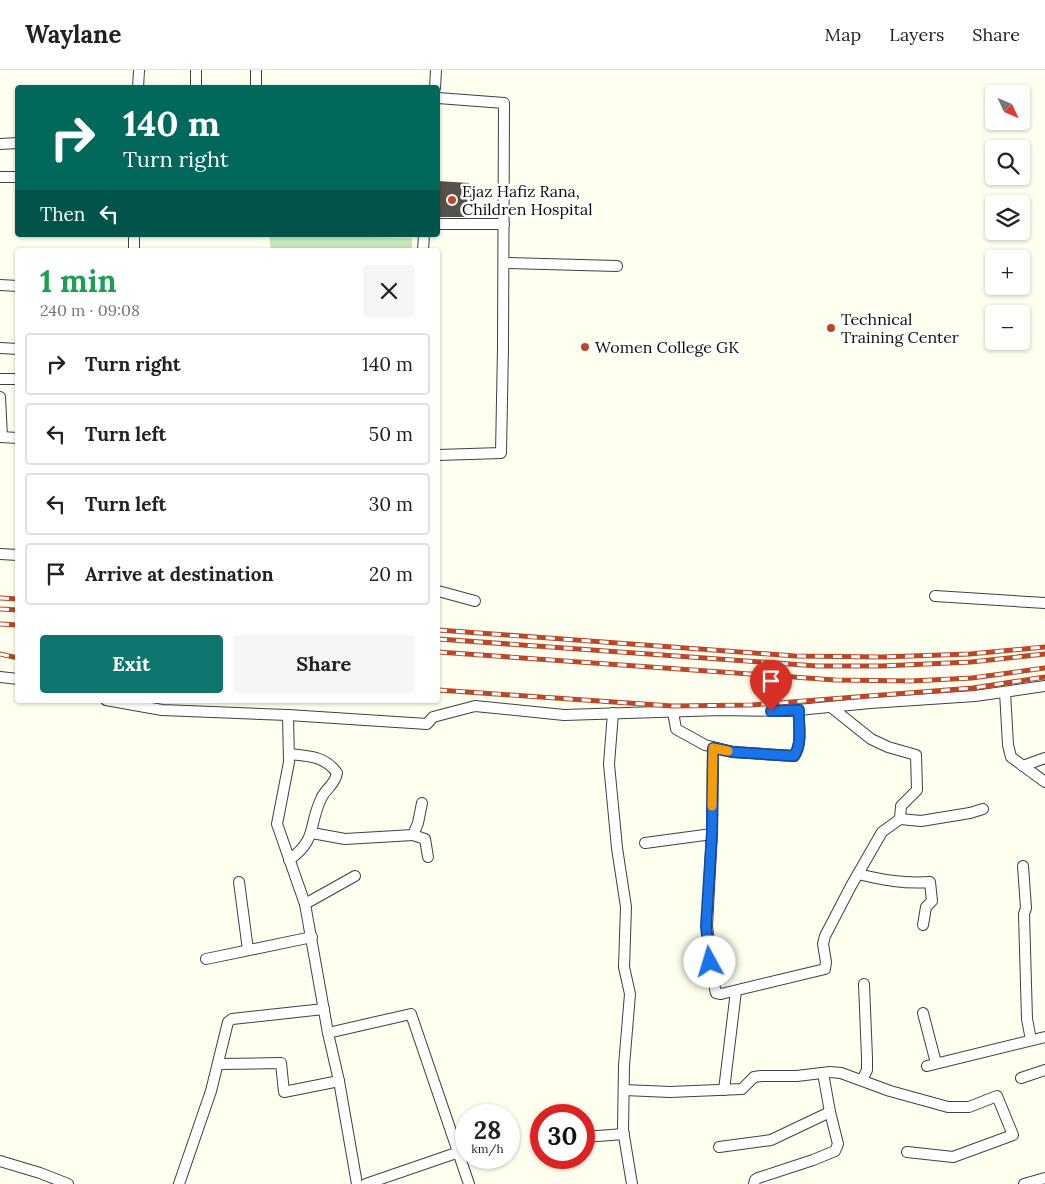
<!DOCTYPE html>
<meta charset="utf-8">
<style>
:root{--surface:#fff;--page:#f6f6f6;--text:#222;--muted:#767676;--line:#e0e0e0;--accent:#0f766e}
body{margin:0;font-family:Lora,serif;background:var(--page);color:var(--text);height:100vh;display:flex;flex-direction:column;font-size:19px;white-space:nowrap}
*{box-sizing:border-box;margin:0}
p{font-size:16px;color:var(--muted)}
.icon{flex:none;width:28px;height:28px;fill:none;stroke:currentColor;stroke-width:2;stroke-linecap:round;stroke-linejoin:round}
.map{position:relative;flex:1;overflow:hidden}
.drawer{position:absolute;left:15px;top:178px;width:425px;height:455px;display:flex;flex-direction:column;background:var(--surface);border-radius:5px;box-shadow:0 1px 4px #0004}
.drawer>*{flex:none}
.top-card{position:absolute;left:15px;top:15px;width:425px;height:152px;border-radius:5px;box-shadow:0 1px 4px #0004;background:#00695c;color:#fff;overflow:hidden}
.needle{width:32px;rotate:134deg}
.fabs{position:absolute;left:985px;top:15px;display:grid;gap:10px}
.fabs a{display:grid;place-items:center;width:45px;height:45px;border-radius:5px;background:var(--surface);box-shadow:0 1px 4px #0004;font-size:25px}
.speed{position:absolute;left:455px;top:1034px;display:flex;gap:10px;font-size:25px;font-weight:700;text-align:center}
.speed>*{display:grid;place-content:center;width:65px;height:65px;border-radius:50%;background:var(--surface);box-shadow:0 1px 4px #0004;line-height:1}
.speed small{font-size:12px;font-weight:400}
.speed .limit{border:8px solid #d22;background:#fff;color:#111}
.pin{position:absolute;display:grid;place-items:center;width:42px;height:42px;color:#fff;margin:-51px -21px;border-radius:50% 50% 50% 0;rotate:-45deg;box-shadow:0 0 5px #0007}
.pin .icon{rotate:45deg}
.me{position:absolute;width:55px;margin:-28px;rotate:354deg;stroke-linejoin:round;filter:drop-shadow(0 0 4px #0008)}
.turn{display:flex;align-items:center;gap:18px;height:105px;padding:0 25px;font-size:22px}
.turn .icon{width:65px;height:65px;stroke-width:2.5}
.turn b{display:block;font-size:35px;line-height:42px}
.then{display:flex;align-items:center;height:48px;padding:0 25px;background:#0003;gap:10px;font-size:19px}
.round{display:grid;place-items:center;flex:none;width:52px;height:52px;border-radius:5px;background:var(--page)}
.overview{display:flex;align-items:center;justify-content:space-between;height:85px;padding:0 25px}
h1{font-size:30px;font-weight:700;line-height:38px;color:#1e9e55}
.cta{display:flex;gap:10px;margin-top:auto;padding:10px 25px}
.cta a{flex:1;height:58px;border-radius:5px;background:var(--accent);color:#fff;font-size:20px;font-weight:700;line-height:58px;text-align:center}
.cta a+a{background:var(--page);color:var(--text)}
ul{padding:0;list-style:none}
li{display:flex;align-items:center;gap:15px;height:62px;margin:0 10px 8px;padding:0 15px;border:2px solid var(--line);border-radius:5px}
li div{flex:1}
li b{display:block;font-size:19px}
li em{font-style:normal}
header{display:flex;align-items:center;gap:30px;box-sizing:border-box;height:70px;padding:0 25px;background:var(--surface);border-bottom:1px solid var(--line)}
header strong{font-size:24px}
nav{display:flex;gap:28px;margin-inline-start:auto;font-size:18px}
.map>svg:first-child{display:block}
.green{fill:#c5e8b8}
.building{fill:#56514a}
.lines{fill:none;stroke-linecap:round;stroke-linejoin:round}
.street-casing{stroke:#404040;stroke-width:12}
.street{stroke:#fff;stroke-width:10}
.rail-casing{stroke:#ba4728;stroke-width:5}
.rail{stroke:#fff;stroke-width:3;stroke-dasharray:9;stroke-linecap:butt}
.route-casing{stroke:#114b97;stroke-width:12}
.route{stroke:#1a73e8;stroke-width:9}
.slow{stroke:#f59e0b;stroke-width:9}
.poi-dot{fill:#ba4728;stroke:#fff;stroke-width:2}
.labels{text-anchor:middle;stroke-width:5;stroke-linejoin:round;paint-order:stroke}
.poi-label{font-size:16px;fill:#0d0d0d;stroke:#fff;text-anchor:start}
</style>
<header>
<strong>Waylane</strong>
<nav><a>Map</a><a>Layers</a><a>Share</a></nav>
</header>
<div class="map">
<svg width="1045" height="1114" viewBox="0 0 1045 1114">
<rect width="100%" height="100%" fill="#feffee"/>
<polygon class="green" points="269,165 412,168 412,180 271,180"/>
<polygon class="building" points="438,111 469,113 466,147 438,147"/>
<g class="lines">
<defs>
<g id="street">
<polyline points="138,18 139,0"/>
<polyline points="196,18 196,0"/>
<polyline points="256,18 256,0"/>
<polyline points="435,18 436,0"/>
<polyline points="438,28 504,33 503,277 501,383 438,385"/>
<polyline points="0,74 18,73"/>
<polyline points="0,107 18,107"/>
<polyline points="438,154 504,154"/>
<polyline points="134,180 134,165"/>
<polyline points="423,180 424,165"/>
<polyline points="504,193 617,196"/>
<polyline points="0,215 18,216"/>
<polyline points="0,278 18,279"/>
<polyline points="0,309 18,309"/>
<polyline points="0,327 2,367"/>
<polyline points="0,367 18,368"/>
<polyline points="0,484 18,485"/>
<polyline points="438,521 475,531"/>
<polyline points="935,526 1045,533"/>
<polyline points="0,607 18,609"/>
<polyline points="1005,622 1008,675 1011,687 1045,712"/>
<polyline points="106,630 162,640 288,645 427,654 433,647 475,636 564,645 721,640 788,641 870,633 975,626 1045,616"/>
<polyline points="831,637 871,669 888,677 916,685 917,720 901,736 900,749"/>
<path d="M673,642L676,659L705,675L733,682L794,686C803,673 798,655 799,640"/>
<polyline points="613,643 609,694 617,778 626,837 624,897 630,924 624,996 623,1060 632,1114"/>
<polyline points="288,645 289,692 277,754 305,834 328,963 339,1011 357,1114"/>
<polyline points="713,678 712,762 707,856 715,919 716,923 721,924 825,899 826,892 823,874 825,866 851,816 882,762 900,749 921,751 970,743 983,739"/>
<path d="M289,684C308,686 325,686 337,703C335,715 325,719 321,729C308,756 318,769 289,790"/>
<polyline points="1023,696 1045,688"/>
<polyline points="312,763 345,769 413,765 418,753 422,733"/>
<polyline points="413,765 425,769 428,787"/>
<polyline points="645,773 712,764"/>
<polyline points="1023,796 1026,838 1024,844 1027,949 1031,970"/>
<path d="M858,804C883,810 904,814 930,812L932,831L926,837L923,855"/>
<polyline points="239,812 248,880"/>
<polyline points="305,834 355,806"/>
<polyline points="206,889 312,867"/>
<polyline points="923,943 936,993"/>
<polyline points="328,963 411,944 469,1114"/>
<polyline points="218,994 281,993 284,1022 339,1011"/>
<polyline points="927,996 1045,967"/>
<polyline points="1021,1008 1045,1000"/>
<polyline points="862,1010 867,1000 867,988 864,914"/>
<polyline points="624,1020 670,1022 742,1019 754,1007 761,1006 797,1006 830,1002 841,1003 890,1021 948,1037 969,1037 997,1026 1013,1065 953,1087 907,1082"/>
<polyline points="724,1020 736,921"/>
<polyline points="584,1067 624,1064"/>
<polyline points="719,1077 771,1070 830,1042"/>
<polyline points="0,1091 40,1103 68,1114"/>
<polyline points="179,1114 211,1021 228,952 232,949 324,939"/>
<polyline points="366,1114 459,1082"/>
<polyline points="754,1114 755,1110 758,1108 813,1090 835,1081 838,1074 830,1042 823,1003"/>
<polyline points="1024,1114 1045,1108"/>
</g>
</defs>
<use href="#street" class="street-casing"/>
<use href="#street" class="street"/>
<defs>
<g id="rail">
<polyline points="0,528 18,529"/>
<polyline points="0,539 18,540"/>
<polyline points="0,554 18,555"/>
<polyline points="438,560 795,586 882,587 970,584 1045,577"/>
<polyline points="438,569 817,596 882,596 971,592 1045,584"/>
<polyline points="438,582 835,610 911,611 972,608 1045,598"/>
<polyline points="0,584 18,588"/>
<polyline points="438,620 672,636 752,635 973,618 1045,607"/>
</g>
</defs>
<use href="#rail" class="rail-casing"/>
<use href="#rail" class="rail"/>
</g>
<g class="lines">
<defs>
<path id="route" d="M710,892L706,856L712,762L713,678L733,682L794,686C803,673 798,655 799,640L771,641"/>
</defs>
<use href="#route" class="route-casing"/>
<use href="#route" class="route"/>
<polyline class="slow" points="712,736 713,678 728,681"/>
</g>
<g class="poi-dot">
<circle cx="452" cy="130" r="5"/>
<circle cx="831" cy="258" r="5"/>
<circle cx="585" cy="277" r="5"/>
</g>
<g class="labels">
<g class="poi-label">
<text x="462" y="127">Ejaz Hafiz Rana,<tspan x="462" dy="18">Children Hospital</tspan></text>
<text x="841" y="255">Technical<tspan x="841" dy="18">Training Center</tspan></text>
<text x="595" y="283">Women College GK</text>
</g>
</g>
</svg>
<div class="fabs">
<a><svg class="needle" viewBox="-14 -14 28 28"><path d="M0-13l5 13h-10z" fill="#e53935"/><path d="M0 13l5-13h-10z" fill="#767676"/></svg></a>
<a><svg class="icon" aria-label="search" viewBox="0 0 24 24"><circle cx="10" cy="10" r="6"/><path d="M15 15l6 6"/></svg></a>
<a><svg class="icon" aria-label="layers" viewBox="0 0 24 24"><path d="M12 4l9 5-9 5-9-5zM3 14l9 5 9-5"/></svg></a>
<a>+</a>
<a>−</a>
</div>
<div class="speed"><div>28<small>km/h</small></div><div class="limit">30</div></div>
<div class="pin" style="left:771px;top:641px;background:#d93025"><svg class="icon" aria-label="arrive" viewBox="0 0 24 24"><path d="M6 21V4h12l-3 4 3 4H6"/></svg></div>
<svg class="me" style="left:710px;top:892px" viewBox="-20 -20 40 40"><circle r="19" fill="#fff"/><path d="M0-13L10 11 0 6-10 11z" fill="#1a73e8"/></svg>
<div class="top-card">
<div class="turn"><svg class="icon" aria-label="right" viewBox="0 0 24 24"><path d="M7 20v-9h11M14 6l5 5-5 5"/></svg><div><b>140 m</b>Turn right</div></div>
<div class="then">Then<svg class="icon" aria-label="left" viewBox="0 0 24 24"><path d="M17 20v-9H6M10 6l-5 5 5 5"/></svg></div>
</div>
<section class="drawer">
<div class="overview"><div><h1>1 min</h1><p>240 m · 09:08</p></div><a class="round"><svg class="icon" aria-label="close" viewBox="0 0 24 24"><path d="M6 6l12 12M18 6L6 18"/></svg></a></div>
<ul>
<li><svg class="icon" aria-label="right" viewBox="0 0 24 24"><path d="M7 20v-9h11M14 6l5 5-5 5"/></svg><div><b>Turn right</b></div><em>140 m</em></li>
<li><svg class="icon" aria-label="left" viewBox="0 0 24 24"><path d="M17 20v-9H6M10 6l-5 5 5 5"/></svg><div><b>Turn left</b></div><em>50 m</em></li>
<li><svg class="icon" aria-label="left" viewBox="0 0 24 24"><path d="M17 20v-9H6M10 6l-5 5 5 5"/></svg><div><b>Turn left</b></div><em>30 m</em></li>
<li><svg class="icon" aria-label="arrive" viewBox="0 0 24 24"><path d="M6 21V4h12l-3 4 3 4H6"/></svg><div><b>Arrive at destination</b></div><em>20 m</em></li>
</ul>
<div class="cta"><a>Exit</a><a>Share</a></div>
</section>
</div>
